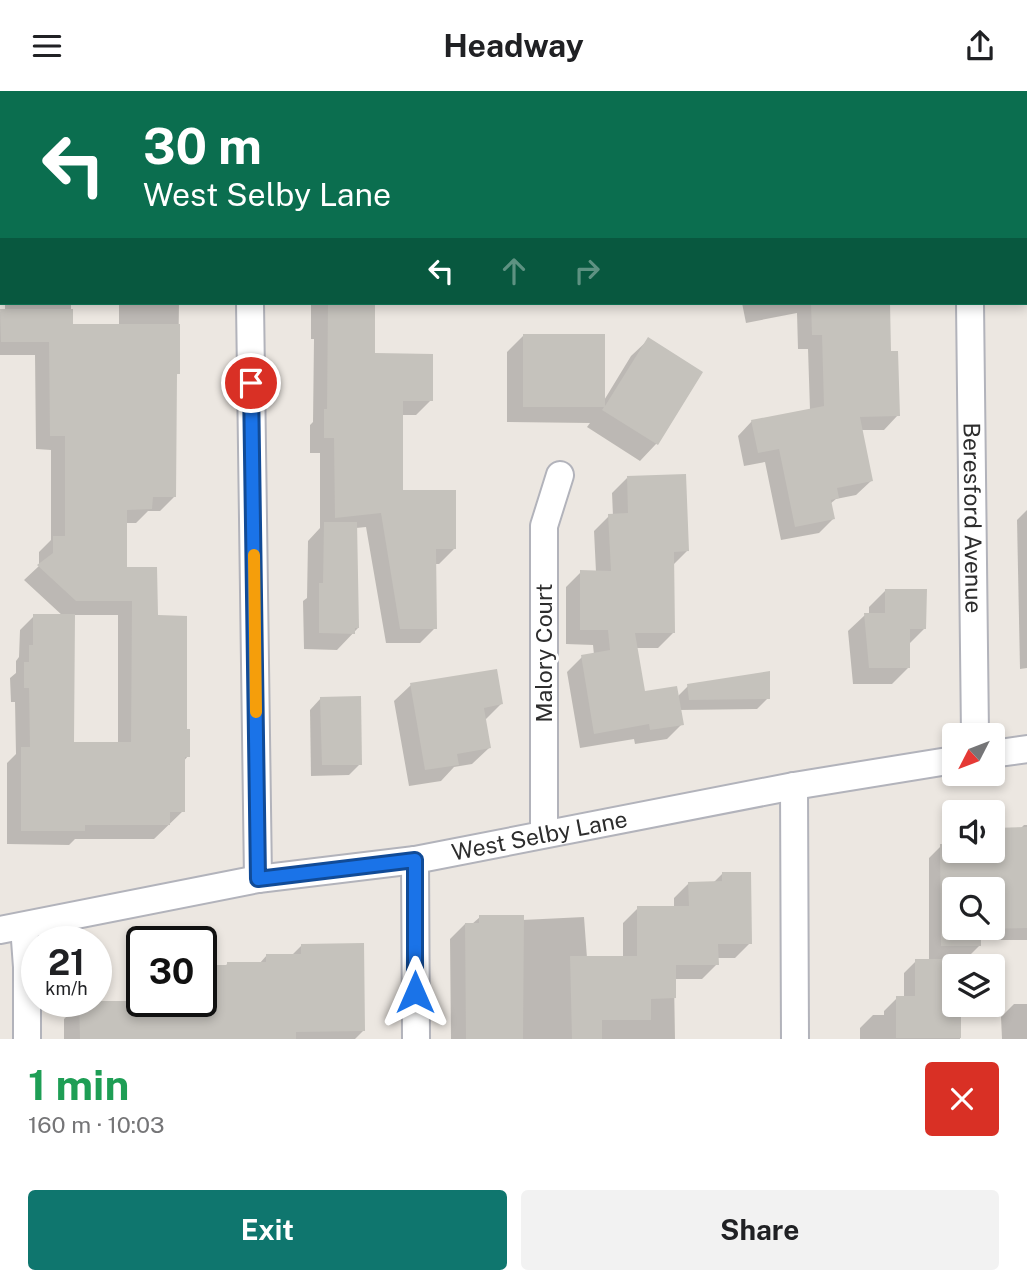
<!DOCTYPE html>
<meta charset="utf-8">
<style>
:root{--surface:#fff;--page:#f2f2f2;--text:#202124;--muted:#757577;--accent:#0f766e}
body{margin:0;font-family:"Public Sans",sans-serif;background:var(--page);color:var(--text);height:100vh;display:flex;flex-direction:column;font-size:26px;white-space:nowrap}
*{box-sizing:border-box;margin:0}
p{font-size:23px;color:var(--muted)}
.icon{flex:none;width:38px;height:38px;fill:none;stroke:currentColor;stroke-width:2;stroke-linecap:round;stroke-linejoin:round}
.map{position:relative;height:948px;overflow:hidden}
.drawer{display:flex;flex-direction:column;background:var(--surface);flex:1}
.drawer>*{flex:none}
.hud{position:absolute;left:0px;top:0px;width:1027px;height:214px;box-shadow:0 4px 10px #0003;background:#0b6e4f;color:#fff;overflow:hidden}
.needle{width:46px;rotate:228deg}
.fabs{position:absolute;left:942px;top:632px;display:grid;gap:14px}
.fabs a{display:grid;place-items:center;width:63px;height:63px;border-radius:7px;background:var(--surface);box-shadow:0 4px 10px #0003;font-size:35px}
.speed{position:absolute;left:21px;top:835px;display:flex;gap:14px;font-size:35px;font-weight:700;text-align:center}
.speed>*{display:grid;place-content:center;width:91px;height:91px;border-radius:50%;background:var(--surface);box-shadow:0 4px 10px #0003;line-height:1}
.speed small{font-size:18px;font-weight:400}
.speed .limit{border:4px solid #111;border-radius:10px;background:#fff;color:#111}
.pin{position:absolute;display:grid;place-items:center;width:60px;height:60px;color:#fff;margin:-30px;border:4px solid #fff;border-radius:50%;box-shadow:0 2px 7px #0007}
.me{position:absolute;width:77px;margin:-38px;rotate:0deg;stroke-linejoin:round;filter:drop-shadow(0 0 5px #0008)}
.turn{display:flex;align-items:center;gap:24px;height:147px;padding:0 28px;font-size:32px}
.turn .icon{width:91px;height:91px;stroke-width:2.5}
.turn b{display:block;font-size:49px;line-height:60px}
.lanes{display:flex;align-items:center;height:66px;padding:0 28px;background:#0003;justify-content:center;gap:35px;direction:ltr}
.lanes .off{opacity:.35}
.round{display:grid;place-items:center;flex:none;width:74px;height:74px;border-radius:7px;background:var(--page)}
.headline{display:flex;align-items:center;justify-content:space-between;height:119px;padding:0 28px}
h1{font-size:42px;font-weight:700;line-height:52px;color:#1e9e55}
.cta{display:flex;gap:14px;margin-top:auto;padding:14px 28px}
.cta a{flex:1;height:80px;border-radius:7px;background:var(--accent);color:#fff;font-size:28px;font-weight:700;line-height:80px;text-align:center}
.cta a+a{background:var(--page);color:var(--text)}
header{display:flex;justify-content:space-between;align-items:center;height:91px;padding:0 28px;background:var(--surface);font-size:32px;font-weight:700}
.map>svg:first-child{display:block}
.shadow{fill:#0003;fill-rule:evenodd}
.building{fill:#c5c2bc;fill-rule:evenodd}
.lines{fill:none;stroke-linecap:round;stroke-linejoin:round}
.street-casing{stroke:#b2b3bb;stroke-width:30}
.street{stroke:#fff;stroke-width:26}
.route-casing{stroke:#114b97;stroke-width:18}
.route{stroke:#1a73e8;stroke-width:12}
.slow{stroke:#f59e0b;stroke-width:12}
.labels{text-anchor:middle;stroke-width:6;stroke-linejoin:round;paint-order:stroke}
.street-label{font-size:23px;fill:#2d2d2d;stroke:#fff}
</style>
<header><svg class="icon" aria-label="menu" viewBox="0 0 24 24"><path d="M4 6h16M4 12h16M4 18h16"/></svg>Headway<svg class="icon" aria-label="share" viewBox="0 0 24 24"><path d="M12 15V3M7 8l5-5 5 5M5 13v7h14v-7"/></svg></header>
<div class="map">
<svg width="1027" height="948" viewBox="0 0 1027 948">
<rect width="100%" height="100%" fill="#ece7e1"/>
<g class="shadow">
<rect x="76" y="0" width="101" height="2"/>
<rect x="319" y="0" width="107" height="2"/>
<polygon points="771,0 878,0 879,2 769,2"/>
<polygon points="1027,55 1027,144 1026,144 1026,56"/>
<path d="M5,212H71V234L119,235V212H179L178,282L176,285L174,406L160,420H148L136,432H125V478L156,526L186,640L188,665L183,671V720L154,748H75L69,754L7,753V672L16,663L15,611H11L10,587L16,582V570L19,566L20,539L34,525H63L24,489L39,475V461L51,449V359L36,358L35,264H0V221L5,219ZM73,524H118V653H73Z"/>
<polygon points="311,212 374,212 374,264 431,309 416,324 401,324 401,401 454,458 439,473 435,473 435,537 420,552 386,552 366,436 356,437 358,537 337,559 304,558 303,510 307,507 308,450 320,437 320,362 310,362 310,334 313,331 314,248 311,248"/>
<polygon points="742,212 891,212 888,215 889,262 898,324 884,339 861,339 871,390 856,404 836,408 830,413 833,428 819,442 781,449 765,371 744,375 738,345 752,330 810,319 808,258 798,258 797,222 746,232"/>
<polygon points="524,244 603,311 631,265 648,249 701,281 656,353 640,370 587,336 590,332 507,331 507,261"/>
<polygon points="627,387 687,460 673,474 673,542 658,557 636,557 644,602 677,606 688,595 768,607 757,618 680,619 682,633 667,648 635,653 634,648 580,657 567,581 582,566 594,564 593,554 566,553 566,496 581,481 596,481 594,440 609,425 613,425 612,402"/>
<polygon points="1027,419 1027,577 1020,578 1017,429"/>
<polygon points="885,500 925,537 908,554 908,577 892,593 853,593 848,540 865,524 869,524 869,516"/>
<polygon points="411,594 501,613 484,630 489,657 472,673 454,676 441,690 409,695 394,610"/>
<polygon points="321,607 360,673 349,684 311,685 310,619"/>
<path d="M1024,734H1027V849H980V854L967,867H954V914H959L960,948H860V937L873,924H884V920L897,907H904V882L916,870H929V767L941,755L954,760H992V741L995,739L1020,738ZM954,798H992V836H954Z"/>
<polygon points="723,782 750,852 735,867 717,867 717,873 702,888 674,888 675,948 451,948 450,848 465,833 472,833 480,826 522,829 584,826 587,867 623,867 623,832 638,817 674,817 674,807 689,792 713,792"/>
<polygon points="302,854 363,940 355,948 64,948 64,928 80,912 133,911 133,892 142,884 142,910 201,910 227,873 259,873 267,864 292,864"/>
<polygon points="1014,913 1027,913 1027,948 1002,948 1001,926"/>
</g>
<g class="building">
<polygon points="328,212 375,212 375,262 433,263 433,310 403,310 403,399 456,399 456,458 436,458 437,538 400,538 381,422 335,427 334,347 324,347 324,318 327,318"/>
<polygon points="811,212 890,212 891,260 898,260 900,325 860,326 873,390 837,397 839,407 831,409 835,428 795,436 779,358 758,362 751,329 824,315 822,244 812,244"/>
<polygon points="0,218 73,218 73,233 180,233 180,283 177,283 176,406 153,406 152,418 127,419 127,476 157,476 158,524 187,525 187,638 190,638 190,666 185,666 185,721 170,721 170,734 85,734 85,740 21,740 21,656 30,656 29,597 24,597 24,571 29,571 29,554 33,554 33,523 75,523 74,651 131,651 132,510 76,510 37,474 53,462 53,445 65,445 65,345 50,345 49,251 1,251"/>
<polygon points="523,243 605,243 605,315 648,246 703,281 658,354 602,319 604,316 523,316"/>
<polygon points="686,383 689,460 674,461 675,542 635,542 645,600 677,595 684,634 650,639 649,633 594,643 581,564 610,559 608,539 580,539 580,479 611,480 608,423 628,422 627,385"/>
<polygon points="324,431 357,431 359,537 355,537 355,543 319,542 319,492 323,492"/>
<polygon points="885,498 927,498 926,538 910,538 910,577 869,577 864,522 885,522"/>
<polygon points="497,578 503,613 484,617 491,657 457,663 459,674 425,679 410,592"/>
<polygon points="770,580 770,608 689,609 687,593"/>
<polygon points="361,605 362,674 322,674 320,606"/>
<path d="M1027,736V837L981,838V855H941L940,753H954V760H992V753H994V737ZM954,798H992V836H954Z"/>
<polygon points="722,781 751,781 752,853 718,853 719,874 676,874 676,907 651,908 651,929 602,929 602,948 572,948 570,865 637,865 637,815 689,815 688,791 722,790"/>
<polygon points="479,824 524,824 523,948 466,948 465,832 479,832"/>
<polygon points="364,852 365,940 296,941 296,948 80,948 79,910 201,910 201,874 227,874 227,871 266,871 266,863 301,863 301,853"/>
<polygon points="915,868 956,868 956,875 954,875 954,914 961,914 961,947 896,947 896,905 915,905"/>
</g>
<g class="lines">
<defs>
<g id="street">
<polyline points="247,0 247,2"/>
<polyline points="970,2 970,0"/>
<polyline points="1026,154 1027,154"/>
<polyline points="250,212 258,788"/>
<path id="s1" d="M970,212L975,644"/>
<polyline points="992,663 1027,658"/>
<polyline points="794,695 795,948"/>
<polyline points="544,743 544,435 560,384"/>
<polyline points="415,769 416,948"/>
<polyline points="24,835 27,876 27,948"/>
<path id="s2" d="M0,839L258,788L415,769L794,695L954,669"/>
</g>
</defs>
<use href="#street" class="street-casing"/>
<use href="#street" class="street"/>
</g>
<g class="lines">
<defs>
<polyline id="route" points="251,292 258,788 415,769 415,901"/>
</defs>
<use href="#route" class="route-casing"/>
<use href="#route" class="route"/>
<polyline class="slow" points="254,464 256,621"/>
</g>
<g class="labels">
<g class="street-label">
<text dy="8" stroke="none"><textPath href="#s1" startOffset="215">Beresford Avenue</textPath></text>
<text transform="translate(544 562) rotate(-90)" y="8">Malory Court</text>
<text dy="8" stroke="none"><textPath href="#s2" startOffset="548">West Selby Lane</textPath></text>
</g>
</g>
</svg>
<div class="fabs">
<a><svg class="needle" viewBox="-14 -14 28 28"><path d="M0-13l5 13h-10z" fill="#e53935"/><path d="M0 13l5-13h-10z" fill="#757577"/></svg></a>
<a><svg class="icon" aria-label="sound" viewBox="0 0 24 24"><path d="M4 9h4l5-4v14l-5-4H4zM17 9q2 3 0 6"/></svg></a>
<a><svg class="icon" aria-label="search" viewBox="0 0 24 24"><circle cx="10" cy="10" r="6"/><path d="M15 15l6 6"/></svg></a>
<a><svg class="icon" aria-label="layers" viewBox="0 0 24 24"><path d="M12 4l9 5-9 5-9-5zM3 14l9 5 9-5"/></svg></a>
</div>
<div class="speed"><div>21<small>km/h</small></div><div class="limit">30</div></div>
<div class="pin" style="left:251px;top:292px;background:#d93025"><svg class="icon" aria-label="arrive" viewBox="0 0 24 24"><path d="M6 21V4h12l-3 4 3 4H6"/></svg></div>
<svg class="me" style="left:415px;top:901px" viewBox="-20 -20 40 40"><path d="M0-17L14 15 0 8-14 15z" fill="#1a73e8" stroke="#fff" stroke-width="4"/></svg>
<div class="hud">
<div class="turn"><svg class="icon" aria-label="left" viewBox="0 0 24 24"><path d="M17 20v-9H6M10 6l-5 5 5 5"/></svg><div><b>30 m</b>West Selby Lane</div></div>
<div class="lanes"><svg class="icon" aria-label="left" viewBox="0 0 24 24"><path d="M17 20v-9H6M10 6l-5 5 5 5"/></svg><svg class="icon off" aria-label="ahead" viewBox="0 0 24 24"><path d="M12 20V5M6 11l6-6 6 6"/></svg><svg class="icon off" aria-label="right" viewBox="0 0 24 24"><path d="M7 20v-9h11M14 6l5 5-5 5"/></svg></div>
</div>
</div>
<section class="drawer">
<div class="headline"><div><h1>1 min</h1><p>160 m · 10:03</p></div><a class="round" style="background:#d93025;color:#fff"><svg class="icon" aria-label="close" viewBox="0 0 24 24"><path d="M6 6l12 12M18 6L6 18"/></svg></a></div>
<div class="cta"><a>Exit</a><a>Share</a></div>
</section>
